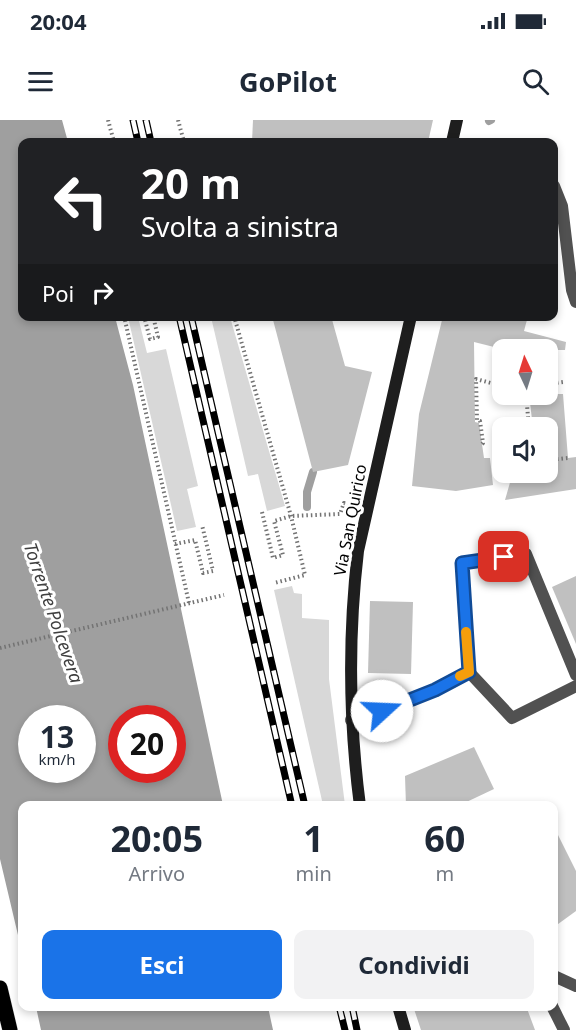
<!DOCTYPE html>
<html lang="it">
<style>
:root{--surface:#fff;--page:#f2f2f3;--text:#1f2937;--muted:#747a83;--accent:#1a73e8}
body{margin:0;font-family:"Noto Sans",sans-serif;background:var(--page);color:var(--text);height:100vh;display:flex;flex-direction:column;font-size:22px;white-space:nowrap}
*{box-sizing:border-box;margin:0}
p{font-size:20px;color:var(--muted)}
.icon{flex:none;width:33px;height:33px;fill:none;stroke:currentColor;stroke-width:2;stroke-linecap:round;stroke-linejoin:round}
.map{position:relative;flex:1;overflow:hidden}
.drawer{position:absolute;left:18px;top:681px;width:540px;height:210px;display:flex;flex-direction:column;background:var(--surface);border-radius:12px;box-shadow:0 3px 9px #0003}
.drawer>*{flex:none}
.guide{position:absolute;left:18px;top:18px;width:540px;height:183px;border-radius:12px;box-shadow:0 3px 9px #0003;background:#202124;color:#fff;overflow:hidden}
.needle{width:39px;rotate:356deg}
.buttons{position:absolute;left:492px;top:219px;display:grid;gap:12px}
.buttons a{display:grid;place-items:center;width:66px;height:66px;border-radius:12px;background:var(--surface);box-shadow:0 3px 9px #0003;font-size:30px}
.speed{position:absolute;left:18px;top:585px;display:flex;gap:12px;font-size:30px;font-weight:700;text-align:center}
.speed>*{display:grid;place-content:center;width:78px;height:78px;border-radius:50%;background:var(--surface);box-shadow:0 3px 9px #0003;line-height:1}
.speed small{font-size:15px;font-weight:400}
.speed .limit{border:9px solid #d22;background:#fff;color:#111}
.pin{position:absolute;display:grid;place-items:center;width:51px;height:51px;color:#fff;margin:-26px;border-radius:12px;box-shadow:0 3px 9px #0006}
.me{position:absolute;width:66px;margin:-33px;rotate:70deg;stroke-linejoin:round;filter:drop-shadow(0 0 4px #0008)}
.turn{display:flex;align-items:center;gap:21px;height:126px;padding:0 24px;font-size:27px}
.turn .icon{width:78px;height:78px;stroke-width:2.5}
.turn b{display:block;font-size:42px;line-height:51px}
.then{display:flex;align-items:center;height:57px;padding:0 24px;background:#0003;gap:12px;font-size:22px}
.eta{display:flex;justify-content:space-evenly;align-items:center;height:102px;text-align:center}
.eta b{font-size:36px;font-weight:700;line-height:42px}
.button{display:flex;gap:12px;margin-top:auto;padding:12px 24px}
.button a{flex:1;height:69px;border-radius:12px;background:var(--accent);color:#fff;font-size:24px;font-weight:700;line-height:69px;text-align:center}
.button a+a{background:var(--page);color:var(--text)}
.status{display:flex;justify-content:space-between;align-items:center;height:42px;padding:0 30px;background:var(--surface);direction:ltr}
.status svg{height:16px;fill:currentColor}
header{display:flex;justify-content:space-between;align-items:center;height:78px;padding:0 24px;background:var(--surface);font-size:27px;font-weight:700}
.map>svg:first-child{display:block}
.green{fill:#d8d8d8}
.water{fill:#9f9f9f;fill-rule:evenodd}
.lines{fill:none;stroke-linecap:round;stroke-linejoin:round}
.stream{stroke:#9f9f9f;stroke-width:8}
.building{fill:#c0c0c0}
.primary-casing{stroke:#dbdbdb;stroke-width:16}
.path{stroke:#737373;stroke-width:4;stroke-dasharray:1.5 3;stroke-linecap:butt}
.lane{stroke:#515151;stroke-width:12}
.street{stroke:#515151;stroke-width:12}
.secondary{stroke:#1e1e1e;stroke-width:12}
.primary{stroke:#000;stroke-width:15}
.rail-casing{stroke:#000;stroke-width:7}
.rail{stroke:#fff;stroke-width:4.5;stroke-dasharray:14;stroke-linecap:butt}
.route-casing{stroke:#114b97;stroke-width:15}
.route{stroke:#1a73e8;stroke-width:10}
.slow{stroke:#f59e0b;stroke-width:10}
.labels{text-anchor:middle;stroke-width:6;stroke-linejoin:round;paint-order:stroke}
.street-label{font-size:16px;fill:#000;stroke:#fff}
.water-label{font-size:18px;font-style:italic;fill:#404040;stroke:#fff}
</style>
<div class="status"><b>20:04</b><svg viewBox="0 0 49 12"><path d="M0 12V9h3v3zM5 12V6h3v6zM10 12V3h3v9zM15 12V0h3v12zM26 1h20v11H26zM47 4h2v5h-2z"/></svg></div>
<header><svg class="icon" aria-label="menu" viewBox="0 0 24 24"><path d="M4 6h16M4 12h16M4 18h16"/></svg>GoPilot<svg class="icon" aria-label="search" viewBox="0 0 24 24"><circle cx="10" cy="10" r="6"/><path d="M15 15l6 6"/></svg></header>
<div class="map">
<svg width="576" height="910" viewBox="0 0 576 910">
<rect width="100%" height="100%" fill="#fff"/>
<g class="green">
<polygon points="128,197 138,197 147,233 166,229 198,366 187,369 196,407 177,411"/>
<polygon points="211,197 230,197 285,386 267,391 258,354 248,356"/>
<polygon points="292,466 294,473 302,474 302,498 329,500 329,559 345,685 323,685 274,470"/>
</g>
<g class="water">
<path d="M0,0H62L68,22H22V196L115,197L133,265L223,685L22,686V832L0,739ZM32,598H82V650H32ZM122,598H172V650H122Z"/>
<polygon points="36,887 268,887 273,910 41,910"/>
</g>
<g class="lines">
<g class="stream">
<polyline points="489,1 491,0"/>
<polyline points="307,387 307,372 313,352"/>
</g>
</g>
<g class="building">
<polygon points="253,0 433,0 428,22 252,22"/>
<polygon points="272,196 331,196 345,246 372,252 348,345 313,352"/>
<polygon points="443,196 528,196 524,211 566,222 565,230 506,230 474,222 475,302 479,303 484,338 490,338 493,365 456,371 412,366 419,294"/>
<polygon points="529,274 563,274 568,338 576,337 576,369 505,380 513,352 548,352 548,308 533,308"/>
<polygon points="576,456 576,524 552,467"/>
<polygon points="370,481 413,482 411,554 368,553"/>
<polygon points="474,627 494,669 458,686 406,686 405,656"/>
<polygon points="554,707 576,751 576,791 554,807"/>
<polygon points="413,886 526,886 535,910 421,910"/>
</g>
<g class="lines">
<defs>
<polyline id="primary" points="0,868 10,910"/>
</defs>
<use href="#primary" class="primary-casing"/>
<g class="path">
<polyline points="108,0 114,22"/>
<polyline points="178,0 184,22"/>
<polyline points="124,196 189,483"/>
<polyline points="144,196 150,219 158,217 153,196"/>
<polyline points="234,196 291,396 305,455 274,463"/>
<polyline points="548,264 563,262"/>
<polyline points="526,274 529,308"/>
<polyline points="482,324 483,323 480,301 477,300 476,259 502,266"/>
<polyline points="548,340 568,338"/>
<polyline points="262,392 273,438 283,435 274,401 291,396 340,394 344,383 351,385"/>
<polyline points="175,424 195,420 203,453 213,451 202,405"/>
<polyline points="0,528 224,475"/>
</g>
<g class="lane">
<polyline points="576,555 526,434 462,443 469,552 512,598 576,566"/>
<polyline points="351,600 396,587 435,570 469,552"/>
</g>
<g class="street">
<polyline points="554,66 562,86 572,170 576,182"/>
<polyline points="554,856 576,866"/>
<polyline points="552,886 564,910"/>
</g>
<g class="secondary">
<polyline points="452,22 457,0"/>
<path d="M360,686C349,601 348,516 358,431L411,196"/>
<polyline points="398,886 405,910"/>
</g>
<use href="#primary" class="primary"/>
<defs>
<g id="rail">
<polyline points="133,0 138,22"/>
<polyline points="146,0 151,22"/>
<polyline points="179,196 292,686"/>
<polyline points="191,196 305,686"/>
<polyline points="339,886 345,910"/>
<polyline points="352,886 357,910"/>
</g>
</defs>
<use href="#rail" class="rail-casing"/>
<use href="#rail" class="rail"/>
</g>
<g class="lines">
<defs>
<polyline id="route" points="382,591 435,570 469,552 462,443 504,437"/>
</defs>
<use href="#route" class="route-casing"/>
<use href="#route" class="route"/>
<polyline class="slow" points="460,556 469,552 466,512"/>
</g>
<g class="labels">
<g class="street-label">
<text transform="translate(350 400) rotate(-79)" y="6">Via San Quirico</text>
</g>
<g class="water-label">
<text transform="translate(53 493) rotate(71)" y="6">Torrente Polcevera</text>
</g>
</g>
</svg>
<div class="buttons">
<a><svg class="needle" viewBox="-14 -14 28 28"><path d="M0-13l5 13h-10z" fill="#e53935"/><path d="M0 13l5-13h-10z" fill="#747a83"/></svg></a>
<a><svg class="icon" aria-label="sound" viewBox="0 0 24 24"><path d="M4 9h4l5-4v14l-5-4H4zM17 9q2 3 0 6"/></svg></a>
</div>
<div class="speed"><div>13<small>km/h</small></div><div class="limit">20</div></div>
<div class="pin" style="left:504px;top:437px;background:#d93025"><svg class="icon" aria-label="arrive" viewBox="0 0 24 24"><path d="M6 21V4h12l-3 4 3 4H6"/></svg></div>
<svg class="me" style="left:382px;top:591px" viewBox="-20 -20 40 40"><circle r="19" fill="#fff"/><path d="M0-13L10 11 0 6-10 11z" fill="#1a73e8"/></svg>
<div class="guide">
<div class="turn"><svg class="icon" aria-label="left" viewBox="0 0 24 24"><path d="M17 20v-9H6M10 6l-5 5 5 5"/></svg><div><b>20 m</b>Svolta a sinistra</div></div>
<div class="then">Poi<svg class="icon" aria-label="right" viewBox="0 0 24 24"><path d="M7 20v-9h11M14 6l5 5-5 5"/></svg></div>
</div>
<section class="drawer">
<div class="eta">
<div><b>20:05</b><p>Arrivo</p></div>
<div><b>1</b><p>min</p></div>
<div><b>60</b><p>m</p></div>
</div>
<div class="button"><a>Esci</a><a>Condividi</a></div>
</section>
</div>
